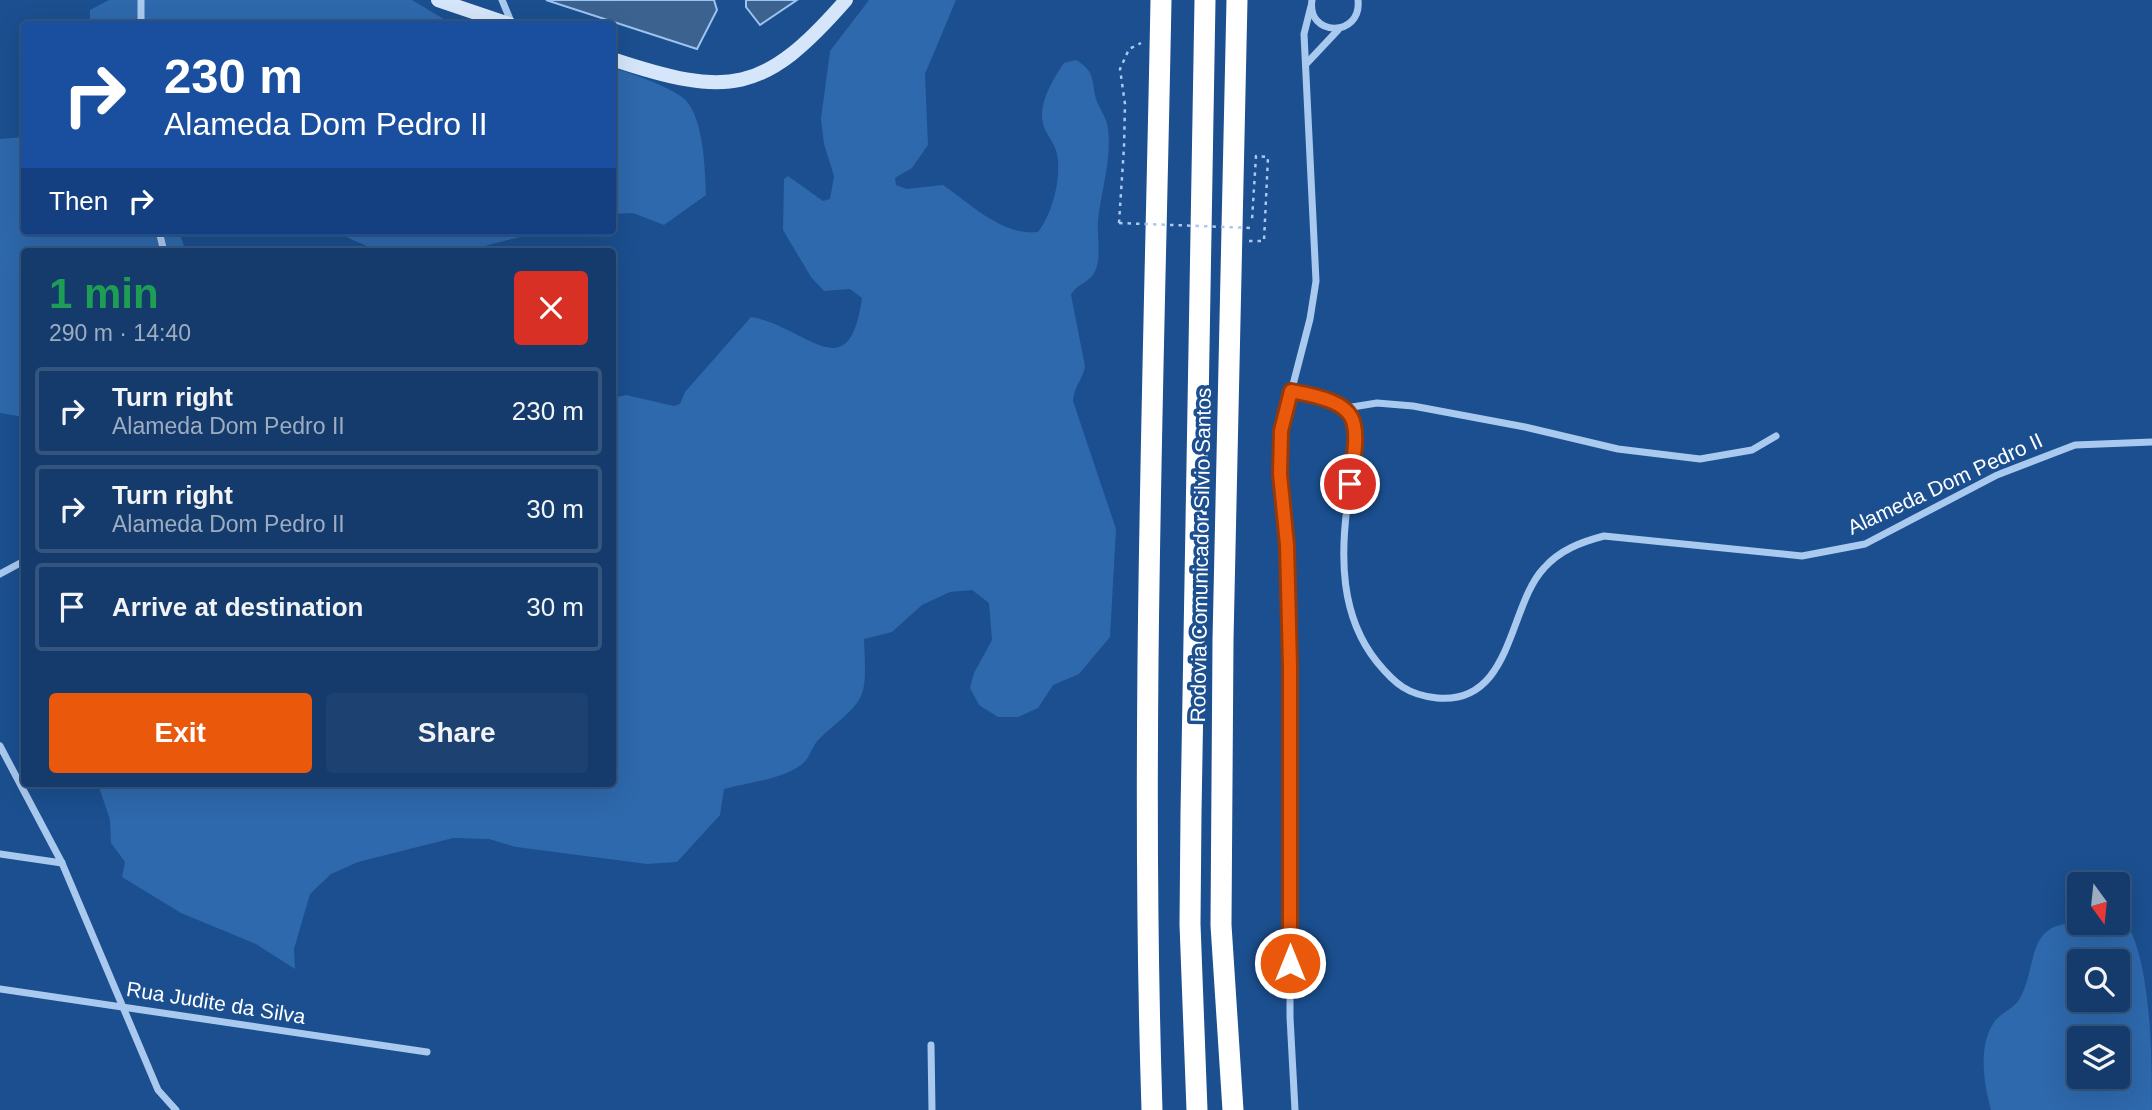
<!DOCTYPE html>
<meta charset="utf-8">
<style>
:root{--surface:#143b6b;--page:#1d4271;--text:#f1f3f6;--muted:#9dadc1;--line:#33557e;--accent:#ea580c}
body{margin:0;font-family:Helvetica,sans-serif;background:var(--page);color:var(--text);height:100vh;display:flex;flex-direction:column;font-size:26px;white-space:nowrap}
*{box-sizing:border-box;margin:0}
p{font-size:23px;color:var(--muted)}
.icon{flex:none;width:38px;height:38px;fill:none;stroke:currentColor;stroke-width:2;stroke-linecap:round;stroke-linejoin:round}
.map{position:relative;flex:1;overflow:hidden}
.panel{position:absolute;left:21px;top:248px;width:595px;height:539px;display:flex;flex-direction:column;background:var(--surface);border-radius:7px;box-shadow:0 7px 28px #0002,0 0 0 2px var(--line)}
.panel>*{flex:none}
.hud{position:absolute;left:21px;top:21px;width:595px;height:214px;border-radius:7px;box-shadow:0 7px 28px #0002,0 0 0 2px var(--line);background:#1a4fa0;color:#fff;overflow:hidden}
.needle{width:46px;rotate:165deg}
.controls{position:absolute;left:2067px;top:872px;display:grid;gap:14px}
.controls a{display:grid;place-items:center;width:63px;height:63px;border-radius:7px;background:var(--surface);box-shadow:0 7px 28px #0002,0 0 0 2px var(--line);font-size:35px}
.pin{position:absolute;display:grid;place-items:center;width:60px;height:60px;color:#fff;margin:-30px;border:4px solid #fff;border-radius:50%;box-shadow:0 2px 7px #0007}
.me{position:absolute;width:77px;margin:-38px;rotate:0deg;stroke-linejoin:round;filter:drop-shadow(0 0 5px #0008)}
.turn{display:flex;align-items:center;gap:24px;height:147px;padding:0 28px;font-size:32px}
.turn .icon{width:91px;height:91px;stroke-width:2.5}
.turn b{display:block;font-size:49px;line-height:60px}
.then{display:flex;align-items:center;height:66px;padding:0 28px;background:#0003;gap:14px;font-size:26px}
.round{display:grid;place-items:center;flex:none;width:74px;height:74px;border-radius:7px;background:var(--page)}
.head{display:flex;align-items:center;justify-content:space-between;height:119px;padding:0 28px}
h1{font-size:42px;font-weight:700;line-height:52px;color:#1e9e55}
.cta{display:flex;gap:14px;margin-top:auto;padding:14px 28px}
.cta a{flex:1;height:80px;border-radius:7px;background:var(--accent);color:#fff;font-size:28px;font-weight:700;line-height:80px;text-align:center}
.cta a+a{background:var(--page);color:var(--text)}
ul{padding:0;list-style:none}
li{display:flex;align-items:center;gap:21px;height:88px;margin:0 14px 10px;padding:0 14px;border:4px solid var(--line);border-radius:7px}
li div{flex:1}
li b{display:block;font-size:26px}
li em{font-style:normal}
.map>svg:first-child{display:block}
.green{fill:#2e69ad;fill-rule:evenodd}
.water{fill:#3c6290;stroke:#9cc4f0;stroke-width:2}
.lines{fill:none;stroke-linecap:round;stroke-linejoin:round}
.path{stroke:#a9c9ee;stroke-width:2.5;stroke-dasharray:3.5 5;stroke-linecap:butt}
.street{stroke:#a9c9ee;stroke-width:7}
.secondary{stroke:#d6e6fa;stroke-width:14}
.highway{stroke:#fff;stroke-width:21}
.path-bridge{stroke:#a9c9ee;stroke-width:2.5;stroke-dasharray:3.5 5;stroke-linecap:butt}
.route-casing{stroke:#983908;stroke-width:18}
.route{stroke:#ea580c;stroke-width:12}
.labels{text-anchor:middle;stroke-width:7;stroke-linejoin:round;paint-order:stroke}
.street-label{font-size:21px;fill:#fff;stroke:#1b4f8f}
</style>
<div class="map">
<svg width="2152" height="1110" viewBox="0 0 2152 1110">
<rect width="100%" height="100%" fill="#1b4f8f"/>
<g class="green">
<polygon points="109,0 412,0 452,24 90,24 90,10"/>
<path d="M869,0H956L925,74L928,145L912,168L895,178L896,185L907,189L943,185C971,204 1002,236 1038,232C1052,215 1062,177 1057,154C1055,143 1046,135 1043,124C1038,104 1053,79 1064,63L1076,60C1093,70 1092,77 1095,95C1097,107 1107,116 1108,129C1112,160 1101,190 1098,221C1097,236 1101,255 1096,269C1091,283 1077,283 1071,295L1085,366C1083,380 1075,383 1073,401L1116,529L1110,637L1079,674L1053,685L1038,708L1018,717H998L979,705L970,688L974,673L992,640L989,603L972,590L950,592L922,605L892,632L864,639C867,704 866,697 820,738C812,745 810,759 801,765C780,780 749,782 724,789L720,815L677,862L647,864L516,847L489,839L453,838L358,862L331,874L310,894L294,949L295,969L256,944L181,913L122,877L125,862L111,843L110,820L98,784H612L613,398L626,395L674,406L680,404L685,392L751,317C806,326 849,392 862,298L850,289L824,291L811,277L783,230L784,179L788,176L823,201L830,199L834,176L824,144L821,119L830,51Z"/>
<path d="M613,68C631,73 667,86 682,97C704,113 705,170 706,195L664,225L633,213L613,214Z"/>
<polygon points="24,137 24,231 179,231 186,252 24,252 24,417 0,413 0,139"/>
<polygon points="333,231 544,231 461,252 380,252"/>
<path d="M2118,914C2152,942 2152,1061 2152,1110H1991C1984,1084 1977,1045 1995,1021C2001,1013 2014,1008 2019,1000C2038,968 2025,921 2077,924L2079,915V922H2118ZM2079,961H2118V999H2079ZM2079,1038H2118V1076H2079Z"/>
</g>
<g class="water">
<polygon points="546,0 714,0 717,10 697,49"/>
<polygon points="746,0 797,0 760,25 746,7"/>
</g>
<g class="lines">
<g class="path">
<polyline points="1119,223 1124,147 1125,104 1120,69 1129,49 1141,43"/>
<polyline points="1249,241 1264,241 1268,157 1256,156 1252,220"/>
</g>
<g class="street">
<polyline points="502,0 512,24"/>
<path d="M1312,0C1306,37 1362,38 1358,0"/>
<polyline points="141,24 141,0"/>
<polyline points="1307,63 1338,30"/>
<polyline points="159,231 164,252"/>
<path d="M1291,391C1309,394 1337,396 1349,412C1366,434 1351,475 1348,500C1340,556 1340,616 1377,662C1395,684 1408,695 1437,698C1513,705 1508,606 1544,568C1560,550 1581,542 1604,536L1802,556L1865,544L1997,475L2075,445L2152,442"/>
<polyline points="1346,408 1377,403 1413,406 1525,427 1618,449 1700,459 1752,450 1776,436"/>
<polyline points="0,574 24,561"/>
<polyline points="0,746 62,863 158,1090 176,1110"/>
<polyline points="0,854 62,863"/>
<polyline points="0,989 427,1052"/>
<polyline points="931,1045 932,1110"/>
<polyline points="1295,1110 1290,1017 1290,666 1287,545 1280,474 1281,431 1310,319 1316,281 1304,34 1311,6"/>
</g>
<g class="secondary">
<polyline points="438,0 509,24"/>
<path d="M612,59C729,98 764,94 846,0"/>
</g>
<g class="highway">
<path d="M1152,1110C1140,740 1154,370 1161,0"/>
<polyline points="1197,1110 1190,924 1191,813 1205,0"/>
<polyline points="1233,1110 1221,925 1223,640 1237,0"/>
</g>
<polyline class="path-bridge" points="1119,223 1252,228"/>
</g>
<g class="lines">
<defs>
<path id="route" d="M1290,963V666L1287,545L1280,474L1281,431L1291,391C1363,404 1360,417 1350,484"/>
</defs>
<use href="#route" class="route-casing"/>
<use href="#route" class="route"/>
</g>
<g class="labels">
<g class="street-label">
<text transform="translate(1945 484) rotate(-25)" y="7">Alameda Dom Pedro II</text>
<text transform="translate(1201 555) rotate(-89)" y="7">Rodovia Comunicador Silvio Santos</text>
<text transform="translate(216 1003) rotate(9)" y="7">Rua Judite da Silva</text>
</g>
</g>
</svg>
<div class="controls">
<a><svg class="needle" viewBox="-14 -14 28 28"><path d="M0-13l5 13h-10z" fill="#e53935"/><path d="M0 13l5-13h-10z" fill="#9dadc1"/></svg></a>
<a><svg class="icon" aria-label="search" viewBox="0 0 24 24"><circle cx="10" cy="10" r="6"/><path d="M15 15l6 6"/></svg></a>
<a><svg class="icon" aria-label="layers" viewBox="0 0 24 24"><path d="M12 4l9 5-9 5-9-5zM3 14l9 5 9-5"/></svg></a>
</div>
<div class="pin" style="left:1350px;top:484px;background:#d93025"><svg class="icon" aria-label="arrive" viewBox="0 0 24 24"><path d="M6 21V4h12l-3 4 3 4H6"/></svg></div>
<svg class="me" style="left:1290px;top:963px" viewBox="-20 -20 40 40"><circle r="17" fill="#ea580c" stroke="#fff" stroke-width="3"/><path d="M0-11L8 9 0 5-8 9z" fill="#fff"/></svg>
<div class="hud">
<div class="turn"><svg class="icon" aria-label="right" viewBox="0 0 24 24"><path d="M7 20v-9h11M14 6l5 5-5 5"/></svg><div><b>230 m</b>Alameda Dom Pedro II</div></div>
<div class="then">Then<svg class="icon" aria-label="right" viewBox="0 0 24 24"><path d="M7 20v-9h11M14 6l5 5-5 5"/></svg></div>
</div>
<section class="panel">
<div class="head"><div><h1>1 min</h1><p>290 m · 14:40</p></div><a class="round" style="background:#d93025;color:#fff"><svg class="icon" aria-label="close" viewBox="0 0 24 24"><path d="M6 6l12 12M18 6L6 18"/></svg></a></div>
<ul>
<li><svg class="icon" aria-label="right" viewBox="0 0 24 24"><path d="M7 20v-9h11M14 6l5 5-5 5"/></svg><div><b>Turn right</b><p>Alameda Dom Pedro II</p></div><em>230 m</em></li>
<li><svg class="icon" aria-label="right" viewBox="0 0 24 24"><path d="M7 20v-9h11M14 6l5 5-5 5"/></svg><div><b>Turn right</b><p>Alameda Dom Pedro II</p></div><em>30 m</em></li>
<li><svg class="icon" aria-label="arrive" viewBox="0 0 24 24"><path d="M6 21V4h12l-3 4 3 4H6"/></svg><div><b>Arrive at destination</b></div><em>30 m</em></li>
</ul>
<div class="cta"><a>Exit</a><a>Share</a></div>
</section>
</div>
